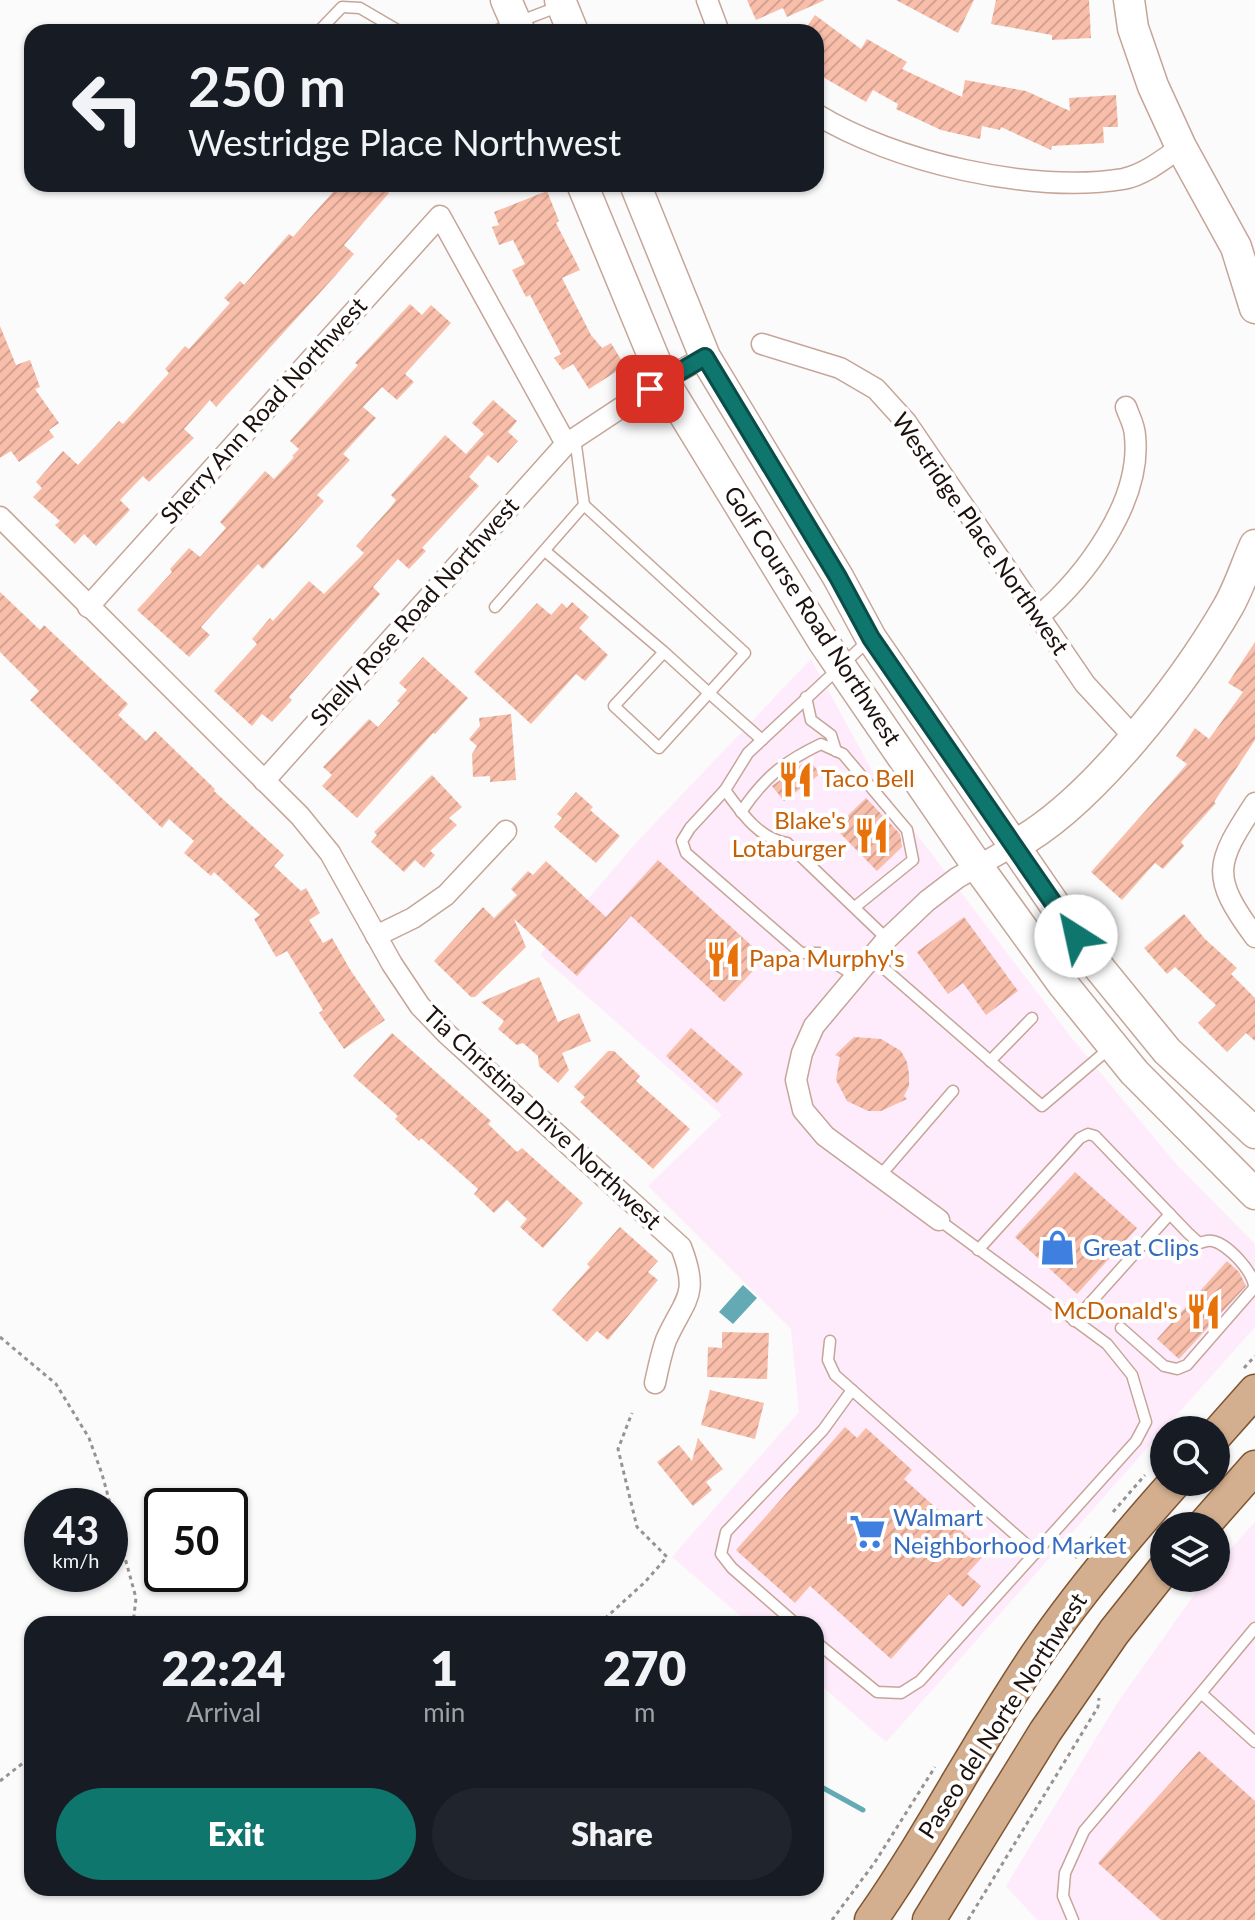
<!DOCTYPE html>
<style>
:root{--surface:#171b24;--page:#20242c;--text:#f1f3f6;--muted:#9ea1a6;--accent:#0f766e}
body{margin:0;font-family:Lato,sans-serif;background:var(--page);color:var(--text);height:100vh;display:flex;flex-direction:column;font-size:30px;white-space:nowrap}
*{box-sizing:border-box;margin:0}
p{font-size:26px;color:var(--muted)}
.icon{flex:none;width:44px;height:44px;fill:none;stroke:currentColor;stroke-width:2;stroke-linecap:round;stroke-linejoin:round}
.map{position:relative;flex:1;overflow:hidden}
.details{position:absolute;left:24px;top:1616px;width:800px;height:280px;display:flex;flex-direction:column;background:var(--surface);border-radius:24px;box-shadow:0 2px 6px #0004}
.details>*{flex:none}
.hud{position:absolute;left:24px;top:24px;width:800px;height:168px;border-radius:24px;box-shadow:0 2px 6px #0004;background:#171b24;color:var(--text);overflow:hidden}
.tools{position:absolute;left:1150px;top:1416px;display:grid;gap:16px}
.tools a{display:grid;place-items:center;width:80px;height:80px;border-radius:50%;background:var(--surface);box-shadow:0 2px 6px #0004;font-size:40px}
.speed{position:absolute;left:24px;top:1488px;display:flex;gap:16px;font-size:40px;font-weight:700;text-align:center}
.speed>*{display:grid;place-content:center;width:104px;height:104px;border-radius:50%;background:var(--surface);box-shadow:0 2px 6px #0004;line-height:1}
.speed small{font-size:20px;font-weight:400}
.speed .limit{border:4px solid #111;border-radius:12px;background:#fff;color:#111}
.pin{position:absolute;display:grid;place-items:center;width:68px;height:68px;color:#fff;margin:-34px;border-radius:16px;box-shadow:0 4px 12px #0006}
.me{position:absolute;width:88px;margin:-44px;rotate:325deg;stroke-linejoin:round;filter:drop-shadow(0 0 6px #0008)}
.turn{display:flex;align-items:center;gap:28px;height:168px;padding:0 32px;font-size:36px}
.turn .icon{width:104px;height:104px;stroke-width:2.5}
.turn b{display:block;font-size:56px;line-height:68px}
.eta{display:flex;justify-content:space-evenly;align-items:center;height:136px;text-align:center}
.eta b{font-size:48px;font-weight:800;line-height:56px}
.button{display:flex;gap:16px;margin-top:auto;padding:16px 32px}
.button a{flex:1;height:92px;border-radius:48px;background:var(--accent);color:#fff;font-size:32px;font-weight:800;line-height:92px;text-align:center}
.button a+a{background:var(--page);color:var(--text)}
.map>svg:first-child{display:block}
.commercial{fill:#feebfb}
.water{fill:#64aab4}
.lines{fill:none;stroke-linecap:round;stroke-linejoin:round}
.stream{stroke:#64aab4;stroke-width:5}
.building{fill:url(#building-hatch)}
.lane-casing{stroke:#c6a599;stroke-width:13}
.street-casing{stroke:#c6a599;stroke-width:23}
.secondary-casing{stroke:#c6a599;stroke-width:33}
.primary-casing{stroke:#805531;stroke-width:35}
.path{stroke:#989291;stroke-width:3;stroke-dasharray:4 4;stroke-linecap:butt}
.lane{stroke:#fff;stroke-width:10}
.street{stroke:#fff;stroke-width:20}
.secondary{stroke:#fff;stroke-width:30}
.primary{stroke:#d3af8f;stroke-width:32}
.route-casing{stroke:#0a4d48;stroke-width:20}
.route{stroke:#0f766e;stroke-width:14}
.labels{text-anchor:middle;stroke-width:8;stroke-linejoin:round;paint-order:stroke}
.street-label{font-size:24px;fill:#1d110d;stroke:#fff}
.food-label{font-size:24px;fill:#c56008;stroke:#fff;text-anchor:start}
.shop-label{font-size:24px;fill:#366cbe;stroke:#fff;text-anchor:start}
</style>
<div class="map">
<svg width="1255" height="1920" viewBox="0 0 1255 1920">
<defs>
<pattern id="building-hatch" width="6" height="6" patternUnits="userSpaceOnUse" patternTransform="scale(2)"><rect width="6" height="6" fill="#f8beaa"/><path d="M-1 1l2-2M0 6l6-6M5 7l2-2" fill="none" stroke="#d4a291"/></pattern>
</defs>
<rect width="100%" height="100%" fill="#fbfbfb"/>
<g class="commercial">
<polygon points="811,659 881,787 1070,1036 1176,1164 1255,1244 1255,1327 886,1742 816,1681 816,1624 750,1624 672,1557 799,1412 791,1329 648,1186 722,1115 540,955 636,843"/>
<polygon points="1255,1522 1255,1920 1037,1920 1006,1886 1118,1702 1206,1578 1216,1578 1216,1565"/>
</g>
<polygon class="water" points="743,1285 757,1298 733,1324 719,1312"/>
<g class="lines">
<polyline class="stream" points="816,1784 863,1810"/>
</g>
<g class="building">
<polygon points="747,0 825,0 787,17 783,8 756,20"/>
<polygon points="896,0 974,0 958,33"/>
<polygon points="996,0 1089,0 1091,38 1052,40 1052,35 991,24"/>
<polygon points="815,15 861,49 867,39 907,62 902,69 962,97 965,80 1026,91 1070,111 1069,98 1116,95 1118,127 1103,127 1104,143 1052,146 1051,150 1001,127 1000,130 982,126 980,139 941,130 896,109 898,104 873,90 866,102 816,73 816,32 803,32"/>
<polygon points="324,184 380,184 389,193 344,245 354,254 335,276 216,407 210,400 184,429 194,438 149,482 143,476 120,500 130,510 96,546 84,534 75,544 55,525 60,521 33,497 42,488 36,482 63,451 78,465 119,421 123,424 169,373 165,369 185,346 189,349 230,303 224,298 240,281 244,285 289,234 293,237 333,192"/>
<polygon points="547,191 559,221 556,223 580,270 562,278 591,335 602,348 611,343 625,366 589,389 573,364 563,370 554,358 561,354 530,295 526,297 512,270 525,264 513,240 499,245 492,227 499,225 494,212"/>
<polygon points="410,304 422,315 431,305 451,323 405,374 414,382 397,400 382,387 363,407 376,418 343,454 350,460 317,495 324,501 263,569 258,564 201,627 210,635 189,657 137,610 172,572 170,569 189,548 200,557 226,528 220,522 265,471 274,479 294,457 292,456 299,449 290,441 358,365 355,363"/>
<polygon points="0,326 16,365 30,360 40,387 35,389 59,423 49,430 54,437 19,462 11,451 0,458"/>
<polygon points="493,400 517,421 508,432 518,441 498,463 488,455 469,477 479,486 422,548 426,551 409,569 398,559 373,587 380,594 289,697 292,700 272,722 262,714 252,726 214,691 257,644 252,639 270,618 273,621 309,581 324,594 364,553 356,546 390,508 396,500 391,495 445,435 466,454 484,434 472,423"/>
<polygon points="0,592 40,630 44,625 128,704 118,715 146,741 155,731 215,789 214,791 284,855 274,866 301,891 306,888 320,913 309,920 323,943 332,938 351,971 385,1020 344,1049 319,1013 323,1010 287,951 276,957 254,919 260,915 214,872 211,876 184,853 194,841 169,819 162,828 30,700 39,691 0,652"/>
<polygon points="572,602 589,617 579,628 608,655 585,681 576,674 531,724 474,672 537,603 551,615 562,603 567,608"/>
<polygon points="1255,642 1255,740 1214,802 1216,803 1181,842 1184,846 1163,869 1155,863 1122,900 1091,872 1187,764 1176,756 1195,728 1209,739 1243,692 1228,683"/>
<polygon points="423,657 468,698 435,734 433,733 357,818 322,786 332,775 323,767 369,719 378,727 400,703 397,701 407,690 399,683"/>
<polygon points="511,714 516,780 490,782 490,776 473,777 472,754 477,746 469,739 480,726 479,718"/>
<polygon points="809,759 820,774 784,801 772,786"/>
<polygon points="432,775 462,807 449,818 457,825 430,851 435,855 424,868 415,860 404,872 371,842 377,835 374,832"/>
<polygon points="576,792 593,807 590,810 620,836 596,863 554,827 562,818 557,814"/>
<polygon points="866,798 900,834 902,847 877,871 835,828"/>
<polygon points="658,860 765,958 724,1002 631,916 577,976 514,919 526,947 475,997 471,997 434,961 483,907 494,918 517,895 511,889 528,871 533,875 546,861 606,917"/>
<polygon points="1184,914 1205,939 1237,968 1231,974 1255,998 1255,1041 1246,1033 1227,1052 1198,1023 1216,1005 1175,967 1167,974 1144,948"/>
<polygon points="964,917 1018,991 986,1015 963,983 948,994 917,952"/>
<polygon points="539,977 558,1022 579,1013 591,1041 562,1053 569,1070 558,1083 539,1066 538,1056 523,1043 517,1045 498,1029 504,1021 481,1002"/>
<polygon points="691,1028 743,1074 717,1103 666,1056"/>
<polygon points="392,1033 491,1121 488,1124 517,1152 522,1148 583,1203 543,1248 520,1227 527,1219 507,1200 494,1213 474,1194 478,1189 421,1138 419,1141 395,1119 398,1116 353,1076"/>
<polygon points="854,1037 881,1039 901,1051 907,1062 909,1074 909,1086 904,1096 907,1099 881,1111 868,1111 847,1101 836,1080 840,1057 835,1055"/>
<polygon points="608,1051 614,1051 640,1076 636,1081 690,1129 653,1169 580,1102 585,1097 574,1087"/>
<polygon points="1075,1172 1137,1228 1077,1294 1015,1237"/>
<polygon points="620,1227 658,1261 648,1272 658,1280 608,1340 597,1331 587,1342 552,1310 590,1267 587,1264"/>
<polygon points="1227,1261 1239,1272 1246,1286 1179,1359 1157,1339"/>
<polygon points="722,1332 769,1333 767,1379 707,1377 708,1347 722,1348"/>
<polygon points="710,1390 764,1403 755,1439 701,1425"/>
<polygon points="845,1427 857,1438 866,1428 912,1470 904,1479 986,1553 967,1574 981,1586 963,1607 949,1594 891,1659 810,1586 795,1603 736,1550"/>
<polygon points="698,1438 723,1469 706,1482 712,1490 693,1506 657,1462 679,1445 692,1461"/>
<polygon points="1199,1751 1255,1801 1255,1920 1161,1920 1098,1863"/>
</g>
<g class="lines">
<defs>
<g id="lane">
<polyline points="318,32 342,7 360,8 401,32"/>
<polyline points="492,32 560,6"/>
<polyline points="584,505 745,653 709,693 762,740"/>
<polyline points="545,551 664,652 614,706 659,748 709,693 664,652"/>
<polyline points="495,607 584,505 575,438"/>
<path d="M870,639L748,753L725,790C741,812 759,839 787,843L887,939"/>
<polyline points="806,697 811,720 831,735 836,751"/>
<polyline points="725,790 690,828 682,841 686,853 801,953 819,953 855,976"/>
<path d="M741,812C764,778 783,762 821,744L843,754L907,830L913,860L855,907"/>
<polyline points="871,957 1042,1106 1111,1047"/>
<polyline points="990,1061 1032,1018"/>
<polyline points="879,1177 953,1091"/>
<path d="M978,1250L1080,1138L1088,1134L1095,1136L1188,1233L1199,1243C1204,1242 1208,1240 1212,1241C1227,1243 1255,1273 1254,1288L1187,1365L1177,1369L1164,1366L1121,1328"/>
<polyline points="1074,1321 1170,1214"/>
<polyline points="830,1341 828,1360 835,1375 1036,1553"/>
<polyline points="796,1624 732,1568 721,1554 726,1532 823,1430 852,1390"/>
<polyline points="816,1642 877,1692 901,1693 920,1681 1136,1441 1146,1422 1132,1375 1107,1344 939,1220"/>
<polyline points="1201,1693 1255,1628"/>
<polyline points="1073,1920 1063,1896 1065,1873 1084,1831 1201,1693 1255,1742"/>
</g>
<g id="street">
<polyline points="707,0 719,32"/>
<path d="M816,114C894,162 1032,194 1123,179C1144,175 1164,159 1181,147"/>
<polyline points="762,344 840,368 876,389 906,422 1085,684 1133,736"/>
<path d="M0,517L300,816L330,853L392,964L420,1006L447,1034L681,1247C700,1296 685,1298 666,1340C661,1354 658,1369 655,1383"/>
<polyline points="88,607 440,216 566,444"/>
<path d="M1038,617C1085,577 1142,502 1135,436C1135,426 1129,416 1126,407"/>
<polyline points="264,781 566,444 663,380 705,357"/>
<path d="M1255,803C1215,864 1210,876 1255,937"/>
<polyline points="376,936 413,918 446,895 506,831"/>
<polyline points="939,1220 825,1136 803,1110 796,1080 802,1053 814,1026 887,939 927,901 957,878 1013,846"/>
</g>
<g id="secondary">
<polyline points="506,0 520,32"/>
<polyline points="560,0 573,32"/>
<polyline points="1129,0 1133,28 1153,86 1181,147 1236,247 1255,308"/>
<polyline points="582,184 663,380 823,641 978,867 1062,983 1134,1072 1255,1194"/>
<polyline points="635,184 705,357 838,577 871,638 1092,959 1167,1051 1255,1133"/>
<path d="M1013,846C1090,806 1184,683 1228,607C1239,588 1246,565 1255,545"/>
</g>
<g id="primary">
<polyline points="1216,1435 1255,1391"/>
<polyline points="1203,1526 1255,1467"/>
<path d="M871,1920C930,1836 977,1743 1035,1657C1077,1595 1125,1538 1175,1482"/>
<polyline points="929,1920 1045,1732 1114,1632 1164,1569"/>
</g>
</defs>
<use href="#lane" class="lane-casing"/>
<use href="#street" class="street-casing"/>
<use href="#secondary" class="secondary-casing"/>
<use href="#primary" class="primary-casing"/>
<g class="path">
<polyline points="0,1337 56,1384 89,1438 102,1474 136,1598 133,1624"/>
<polyline points="1244,1368 1255,1356"/>
<polyline points="1187,1430 1193,1424"/>
<polyline points="1156,1464 1164,1455"/>
<polyline points="1113,1512 1145,1475"/>
<polyline points="1075,1558 1093,1536"/>
<polyline points="599,1624 645,1582 667,1557 637,1527 618,1449 632,1413"/>
<polyline points="0,1781 32,1756"/>
<polyline points="832,1920 875,1862 935,1767"/>
<polyline points="968,1920 1098,1707 1099,1698"/>
</g>
<use href="#lane" class="lane"/>
<use href="#street" class="street"/>
<use href="#secondary" class="secondary"/>
<use href="#primary" class="primary"/>
</g>
<g class="lines">
<defs>
<polyline id="route" points="650,389 705,357 838,577 871,638 1076,936"/>
</defs>
<use href="#route" class="route-casing"/>
<use href="#route" class="route"/>
</g>
<defs>
<symbol id="restaurant-bare" viewBox="-9 -9 18 18"><path d="M-5-6h1v4h1v-4h1v4h1v-4h1v5L-1.5 .5V6h-2V.5L-5-1ZM5-6V6H3V1.5H1.5Q1.5-4 5-6Z" fill="#e8710a" stroke="#fff" stroke-width="2.5" paint-order="stroke"/></symbol>
<symbol id="shop-bare" viewBox="-9 -9 18 18"><path d="M-5-2.5h2.3a2.7 3.5 0 0 1 5.4 0H5L5.5 6h-11ZM-1.5-2.5h3a1.5 2.3 0 0 0-3 0Z" fill="#3f7fe0" stroke="#fff" stroke-width="2.5" paint-order="stroke"/></symbol>
<symbol id="supermarket-bare" viewBox="-9 -9 18 18"><path d="M-6-5.5h2.5l.6 2H6L4.5 2H-2.5L-4.4-4H-6ZM-1.5 3.2a1.3 1.3 0 1 0 .1 0ZM3 3.2a1.3 1.3 0 1 0 .1 0Z" fill="#3f7fe0" stroke="#fff" stroke-width="2.5" paint-order="stroke"/></symbol>
</defs>
<g fill-rule="evenodd">
<use href="#restaurant-bare" x="770" y="754" width="51" height="51"/>
<use href="#restaurant-bare" x="846" y="810" width="51" height="51"/>
<use href="#restaurant-bare" x="698" y="934" width="51" height="51"/>
<use href="#shop-bare" x="1032" y="1222" width="51" height="51"/>
<use href="#restaurant-bare" x="1178" y="1286" width="51" height="51"/>
<use href="#supermarket-bare" x="842" y="1506" width="51" height="51"/>
</g>
<g class="labels">
<g class="street-label">
<text transform="translate(264 411) rotate(-48)" y="8">Sherry Ann Road Northwest</text>
<text transform="translate(980 534) rotate(55)" y="8">Westridge Place Northwest</text>
<text transform="translate(415 612) rotate(-48)" y="8">Shelly Rose Road Northwest</text>
<text transform="translate(812 616) rotate(57)" y="8">Golf Course Road Northwest</text>
<text transform="translate(542 1118) rotate(43)" y="8">Tia Christina Drive Northwest</text>
<text transform="translate(1003 1716) rotate(-57)" y="8">Paseo del Norte Northwest</text>
</g>
<g class="food-label">
<text x="821" y="787">Taco Bell</text>
<text x="846" y="829" text-anchor="end">Blake's<tspan x="846" dy="28">Lotaburger</tspan></text>
<text x="749" y="967">Papa Murphy's</text>
<text x="1178" y="1319" text-anchor="end">McDonald's</text>
</g>
<g class="shop-label">
<text x="1083" y="1256">Great Clips</text>
<text x="893" y="1526">Walmart<tspan x="893" dy="28">Neighborhood Market</tspan></text>
</g>
</g>
</svg>
<div class="tools">
<a><svg class="icon" aria-label="search" viewBox="0 0 24 24"><circle cx="10" cy="10" r="6"/><path d="M15 15l6 6"/></svg></a>
<a><svg class="icon" aria-label="layers" viewBox="0 0 24 24"><path d="M12 4l9 5-9 5-9-5zM3 14l9 5 9-5"/></svg></a>
</div>
<div class="speed"><div>43<small>km/h</small></div><div class="limit">50</div></div>
<div class="pin" style="left:650px;top:389px;background:#d93025"><svg class="icon" aria-label="arrive" viewBox="0 0 24 24"><path d="M6 21V4h12l-3 4 3 4H6"/></svg></div>
<svg class="me" style="left:1076px;top:936px" viewBox="-20 -20 40 40"><circle r="19" fill="#fff"/><path d="M0-13L10 11 0 6-10 11z" fill="#0f766e"/></svg>
<div class="hud">
<div class="turn"><svg class="icon" aria-label="left" viewBox="0 0 24 24"><path d="M17 20v-9H6M10 6l-5 5 5 5"/></svg><div><b>250 m</b>Westridge Place Northwest</div></div>
</div>
<section class="details">
<div class="eta">
<div><b>22:24</b><p>Arrival</p></div>
<div><b>1</b><p>min</p></div>
<div><b>270</b><p>m</p></div>
</div>
<div class="button"><a>Exit</a><a>Share</a></div>
</section>
</div>
